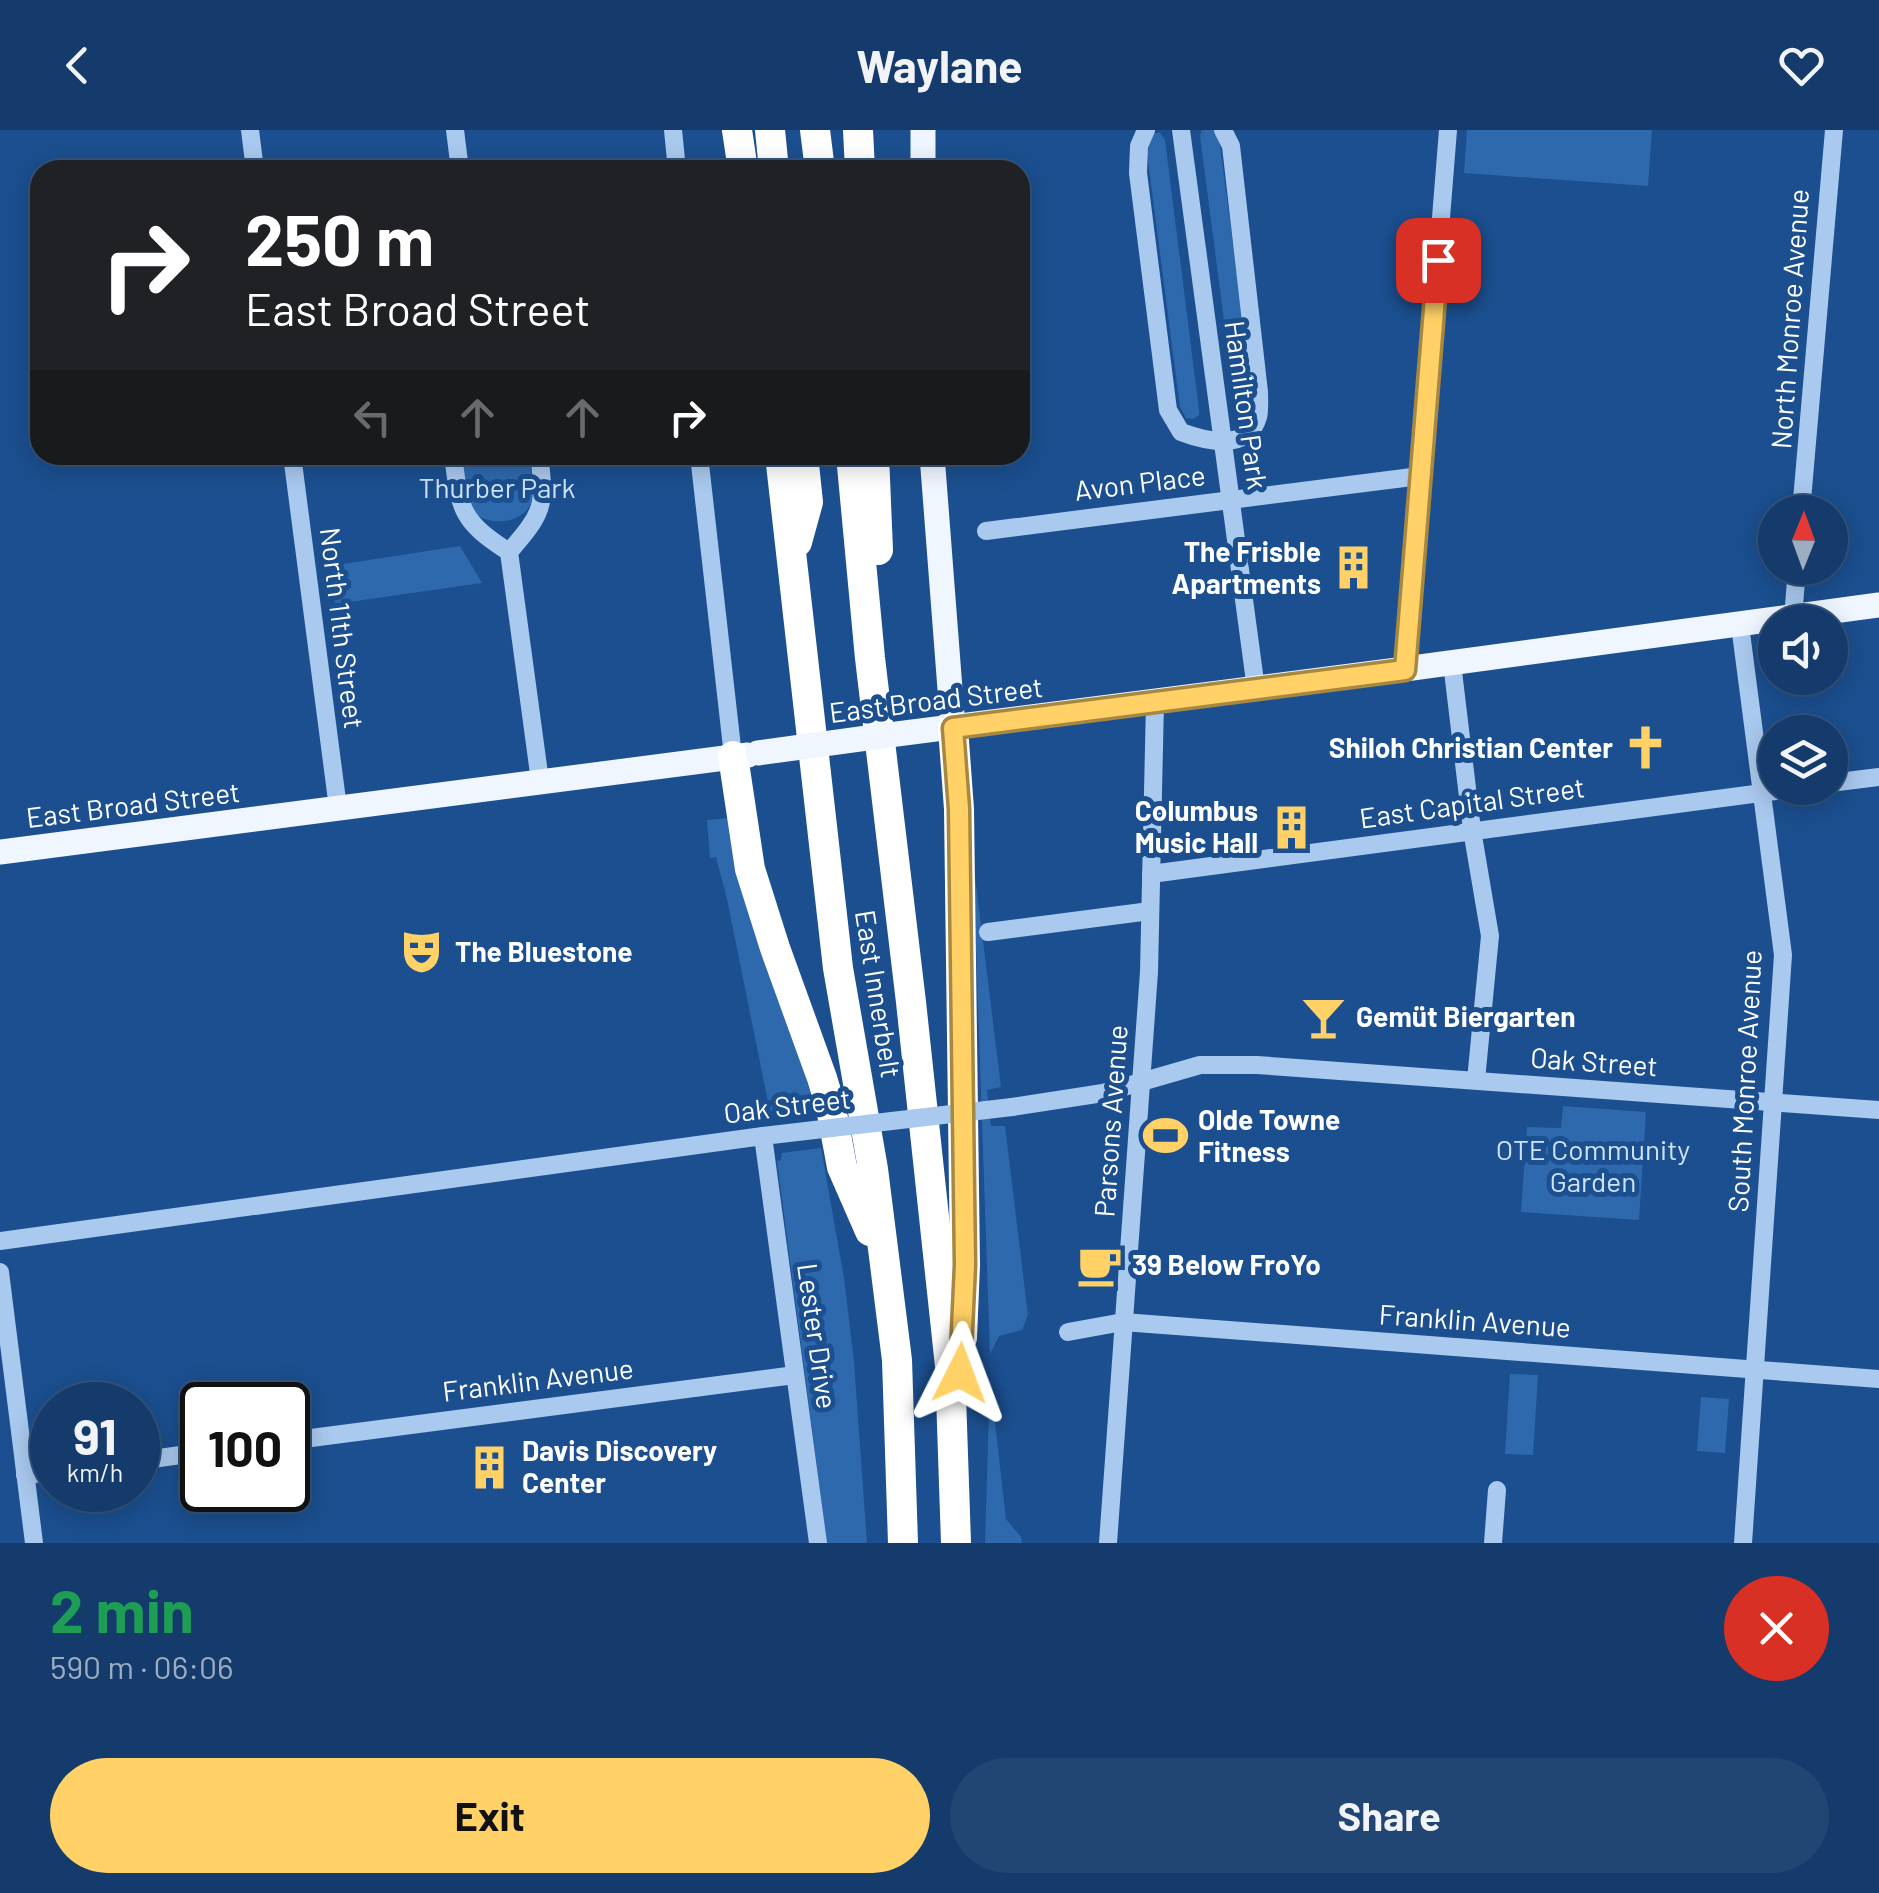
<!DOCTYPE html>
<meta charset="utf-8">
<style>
:root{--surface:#143b6b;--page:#214673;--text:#f1f3f6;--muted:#9dadc1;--line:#33557e;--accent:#ffd166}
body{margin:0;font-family:Barlow,sans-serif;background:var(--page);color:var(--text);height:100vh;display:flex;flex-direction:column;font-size:38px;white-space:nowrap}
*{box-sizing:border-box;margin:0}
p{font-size:32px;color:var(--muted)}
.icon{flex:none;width:55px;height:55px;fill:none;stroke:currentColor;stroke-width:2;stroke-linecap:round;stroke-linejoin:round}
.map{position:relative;height:1413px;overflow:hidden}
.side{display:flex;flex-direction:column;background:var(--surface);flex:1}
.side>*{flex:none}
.top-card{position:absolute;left:30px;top:30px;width:1000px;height:305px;border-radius:30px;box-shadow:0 5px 25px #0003,0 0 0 2px var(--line);background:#202124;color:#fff;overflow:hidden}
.needle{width:65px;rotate:1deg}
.fabs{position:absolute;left:1758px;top:365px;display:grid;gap:20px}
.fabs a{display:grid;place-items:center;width:90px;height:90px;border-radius:50%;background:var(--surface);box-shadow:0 5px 25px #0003,0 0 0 2px var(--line);font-size:50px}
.speed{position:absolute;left:30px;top:1252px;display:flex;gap:20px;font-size:50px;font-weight:700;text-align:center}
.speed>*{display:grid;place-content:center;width:130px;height:130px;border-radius:50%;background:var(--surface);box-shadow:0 5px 25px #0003,0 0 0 2px var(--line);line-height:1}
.speed small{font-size:25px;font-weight:400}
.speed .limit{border:5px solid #111;border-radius:15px;background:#fff;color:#111}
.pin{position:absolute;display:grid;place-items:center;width:85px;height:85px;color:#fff;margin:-42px;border-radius:20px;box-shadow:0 5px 15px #0006}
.me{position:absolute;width:110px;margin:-55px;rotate:3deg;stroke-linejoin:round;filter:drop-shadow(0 0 8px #0008)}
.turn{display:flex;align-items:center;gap:35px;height:210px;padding:0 50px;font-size:45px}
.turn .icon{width:130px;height:130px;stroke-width:2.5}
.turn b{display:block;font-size:70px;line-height:85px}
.lanes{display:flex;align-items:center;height:95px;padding:0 50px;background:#0003;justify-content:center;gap:50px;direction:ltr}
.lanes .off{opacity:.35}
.round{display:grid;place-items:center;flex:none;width:105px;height:105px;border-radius:52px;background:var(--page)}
.overview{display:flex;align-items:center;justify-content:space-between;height:170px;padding:0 50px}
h1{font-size:60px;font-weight:700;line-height:75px;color:#1e9e55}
.action{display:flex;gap:20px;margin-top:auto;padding:20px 50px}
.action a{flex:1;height:115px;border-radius:60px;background:var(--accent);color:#111;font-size:40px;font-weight:700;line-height:115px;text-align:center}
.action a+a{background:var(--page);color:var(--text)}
header{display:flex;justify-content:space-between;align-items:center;height:130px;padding:0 50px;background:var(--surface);font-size:45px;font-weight:700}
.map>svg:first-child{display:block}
.green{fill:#2e69ad}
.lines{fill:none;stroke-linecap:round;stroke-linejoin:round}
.minor{stroke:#a9c9ee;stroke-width:18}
.major{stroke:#f0f6ff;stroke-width:25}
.highway{stroke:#fff;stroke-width:30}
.minor-bridge{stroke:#a9c9ee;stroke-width:18}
.major-bridge{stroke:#f0f6ff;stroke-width:25}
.route-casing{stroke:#a68842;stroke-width:25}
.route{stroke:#ffd166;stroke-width:18}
.labels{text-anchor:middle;stroke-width:10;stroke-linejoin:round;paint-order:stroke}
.street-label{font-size:28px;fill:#fff;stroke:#1b4f8f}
.park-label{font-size:28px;fill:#cfe3fa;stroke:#1b4f8f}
.poi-label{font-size:28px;font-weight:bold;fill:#fff;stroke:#1b4f8f;text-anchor:start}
</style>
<header><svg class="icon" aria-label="back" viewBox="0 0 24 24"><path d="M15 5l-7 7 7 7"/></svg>Waylane<svg class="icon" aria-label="heart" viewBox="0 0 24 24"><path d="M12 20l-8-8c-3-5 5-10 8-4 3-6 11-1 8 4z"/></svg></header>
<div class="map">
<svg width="1879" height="1413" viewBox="0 0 1879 1413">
<rect width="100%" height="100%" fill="#1b4f8f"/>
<g class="green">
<polygon points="1202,0 1215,0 1220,15 1253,268 1250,280 1243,283 1237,280 1235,275 1200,6"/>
<polygon points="1467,0 1652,0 1648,56 1464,43"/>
<polygon points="1153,3 1160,3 1165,10 1199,280 1199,285 1193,289 1186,288 1180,277 1147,23"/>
<path d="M461,325H528C530,337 535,354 533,366C530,390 499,397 480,387C475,384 471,380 467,376Z"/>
<polygon points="460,416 482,453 335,474 330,436"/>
<polygon points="729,688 816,982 782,986 770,982 727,769 716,727 710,728 707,690"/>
<polygon points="973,730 1001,957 987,960 991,996 1005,996 1028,1185 1022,1200 999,1206 990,1224"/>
<polygon points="1563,976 1646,982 1639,1090 1521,1082 1527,997 1561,998"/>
<polygon points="821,1018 844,1148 854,1232 867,1413 827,1413 777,1031 781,1030 782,1023"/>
<polygon points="1510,1244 1538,1245 1533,1325 1505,1324"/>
<polygon points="990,1248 1006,1389 1021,1407 1022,1413 985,1413"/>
<polygon points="1701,1267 1729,1269 1725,1323 1697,1321"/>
</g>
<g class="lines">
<g class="minor">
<polyline points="250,0 255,40"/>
<polyline points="455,0 460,40"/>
<polyline points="673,0 677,40"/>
<path d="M1146,0L1139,16L1138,43L1168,280L1181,302C1205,311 1248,322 1258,287C1260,280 1259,269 1259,262L1231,16L1223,0"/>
<polyline points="1181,0 1256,559"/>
<polyline points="292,325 338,678"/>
<path d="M453,325C460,381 461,391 509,422"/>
<path d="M539,325C546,376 543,383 509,422L540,651"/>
<polyline points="699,325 733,626"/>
<polyline points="1801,382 1834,0"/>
<polyline points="986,401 1420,346"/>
<polyline points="1793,488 1797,438"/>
<polyline points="1740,495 1783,825 1743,1413"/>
<polyline points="1452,533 1472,700 1490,806 1476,950"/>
<polyline points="1405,539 1448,0"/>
<polyline points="1830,653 1879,647"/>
<polyline points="1151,744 1799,658"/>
<polyline points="988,802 1150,781"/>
<polyline points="1012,977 1103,963 1200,935 1257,935 1879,980"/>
<polyline points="0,1111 763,1006 818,1413"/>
<polyline points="0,1142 34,1413"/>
<polyline points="1068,1202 1123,1192 1879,1249"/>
<polyline points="288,1311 795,1245"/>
<polyline points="138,1331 202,1322"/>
<polyline points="25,1345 52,1342"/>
<polyline points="1108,1413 1149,842 1155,572"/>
<polyline points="1493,1413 1497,1360"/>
</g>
<g class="major">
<polyline points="923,0 923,40"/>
<polyline points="932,325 953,598"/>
<polyline points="889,605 1405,539 1879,475"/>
<polyline points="0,722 748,625"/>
</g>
<g class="highway">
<polyline points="737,0 743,40"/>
<polyline points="770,0 774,40"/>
<polyline points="815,0 820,40"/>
<polyline points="858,0 860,40"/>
<polyline points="780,325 838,838 873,1039 897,1230 903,1413"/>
<polyline points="851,325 870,528 911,872 950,1236 956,1413"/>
<polyline points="874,325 878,420"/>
<polyline points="797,412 808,372 803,325"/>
<polyline points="953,598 959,679 965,1135 962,1208"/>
<polyline points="733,626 750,739 775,818 822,948 831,978 842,1037 870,1101"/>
</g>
<polyline class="minor-bridge" points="763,1006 1012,977"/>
<polyline class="major-bridge" points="758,623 889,605"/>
</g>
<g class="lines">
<defs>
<polyline id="route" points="960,1243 965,1135 959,679 953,598 1405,540 1438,130"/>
</defs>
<use href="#route" class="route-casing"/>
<use href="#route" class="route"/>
</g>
<defs>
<symbol id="building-bare" viewBox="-9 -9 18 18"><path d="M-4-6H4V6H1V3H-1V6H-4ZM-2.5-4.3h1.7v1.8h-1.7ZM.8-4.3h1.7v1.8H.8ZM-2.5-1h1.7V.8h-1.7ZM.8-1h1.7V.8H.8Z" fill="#ffd166" stroke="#1b4f8f" stroke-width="2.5" paint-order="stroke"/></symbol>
<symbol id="church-bare" viewBox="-9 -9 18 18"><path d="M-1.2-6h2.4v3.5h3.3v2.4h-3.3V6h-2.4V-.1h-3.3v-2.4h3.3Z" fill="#ffd166" stroke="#1b4f8f" stroke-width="2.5" paint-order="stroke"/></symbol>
<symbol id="theatre-bare" viewBox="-9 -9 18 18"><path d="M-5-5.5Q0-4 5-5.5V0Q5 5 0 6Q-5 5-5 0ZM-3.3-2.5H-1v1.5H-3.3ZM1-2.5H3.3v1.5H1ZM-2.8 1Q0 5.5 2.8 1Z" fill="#ffd166" stroke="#1b4f8f" stroke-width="2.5" paint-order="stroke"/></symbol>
<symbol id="bar-bare" viewBox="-9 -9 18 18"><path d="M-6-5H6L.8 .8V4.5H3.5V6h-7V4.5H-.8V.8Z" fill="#ffd166" stroke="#1b4f8f" stroke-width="2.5" paint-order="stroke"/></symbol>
<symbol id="stadium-bare" viewBox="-9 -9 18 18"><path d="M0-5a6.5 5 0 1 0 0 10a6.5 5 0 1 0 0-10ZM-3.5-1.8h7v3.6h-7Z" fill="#ffd166" stroke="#1b4f8f" stroke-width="2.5" paint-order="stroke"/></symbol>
<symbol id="cafe-bare" viewBox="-9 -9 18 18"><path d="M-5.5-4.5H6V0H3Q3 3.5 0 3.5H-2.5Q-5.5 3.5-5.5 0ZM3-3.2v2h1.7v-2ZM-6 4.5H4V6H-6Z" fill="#ffd166" stroke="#1b4f8f" stroke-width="2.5" paint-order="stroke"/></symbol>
</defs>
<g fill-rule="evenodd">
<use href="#building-bare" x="1322" y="406" width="63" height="63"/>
<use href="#church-bare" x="1614" y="586" width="63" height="63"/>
<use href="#building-bare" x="1260" y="666" width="63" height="63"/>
<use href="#theatre-bare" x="390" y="790" width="63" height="63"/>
<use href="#bar-bare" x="1292" y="856" width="63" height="63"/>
<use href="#stadium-bare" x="1134" y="974" width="63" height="63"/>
<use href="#cafe-bare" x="1068" y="1104" width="63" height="63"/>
<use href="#building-bare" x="458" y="1306" width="63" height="63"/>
</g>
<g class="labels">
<g class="street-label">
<text transform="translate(1790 189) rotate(-86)" y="10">North Monroe Avenue</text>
<text transform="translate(1246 275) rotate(82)" y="10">Hamilton Park</text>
<text transform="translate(1140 353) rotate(-7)" y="10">Avon Place</text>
<text transform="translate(342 498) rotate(83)" y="10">North 11th Street</text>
<text transform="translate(936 570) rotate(-7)" y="10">East Broad Street</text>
<text transform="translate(1472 673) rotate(-8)" y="10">East Capital Street</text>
<text transform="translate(133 675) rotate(-7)" y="10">East Broad Street</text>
<text transform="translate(878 864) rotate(81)" y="10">East Innerbelt</text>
<text transform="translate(1594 932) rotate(4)" y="10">Oak Street</text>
<text transform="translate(1745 951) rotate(-87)" y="10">South Monroe Avenue</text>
<text transform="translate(787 976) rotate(-7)" y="10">Oak Street</text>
<text transform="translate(1111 991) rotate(-86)" y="10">Parsons Avenue</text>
<text transform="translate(1475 1191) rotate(4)" y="10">Franklin Avenue</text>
<text transform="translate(817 1206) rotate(82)" y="10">Lester Drive</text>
<text transform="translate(538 1250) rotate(-7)" y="10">Franklin Avenue</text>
</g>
<g class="park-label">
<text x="497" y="368">Thurber Park</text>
<text x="1593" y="1030">OTE Community<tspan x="1593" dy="32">Garden</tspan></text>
</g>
<g class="poi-label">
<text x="1321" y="432" text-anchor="end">The Frisble<tspan x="1321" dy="32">Apartments</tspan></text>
<text x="1613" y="628" text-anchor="end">Shiloh Christian Center</text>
<text x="1258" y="691" text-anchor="end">Columbus<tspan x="1258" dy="32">Music Hall</tspan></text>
<text x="455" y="832">The Bluestone</text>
<text x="1356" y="897">Gemüt Biergarten</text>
<text x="1198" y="1000">Olde Towne<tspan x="1198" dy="32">Fitness</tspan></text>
<text x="1132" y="1145">39 Below FroYo</text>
<text x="522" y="1331">Davis Discovery<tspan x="522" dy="32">Center</tspan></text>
</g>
</g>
</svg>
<div class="fabs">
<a><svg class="needle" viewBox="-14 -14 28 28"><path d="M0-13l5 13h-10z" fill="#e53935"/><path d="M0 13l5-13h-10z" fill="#9dadc1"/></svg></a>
<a><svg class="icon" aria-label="sound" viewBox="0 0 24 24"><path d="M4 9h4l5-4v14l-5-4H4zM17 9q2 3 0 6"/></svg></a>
<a><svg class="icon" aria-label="layers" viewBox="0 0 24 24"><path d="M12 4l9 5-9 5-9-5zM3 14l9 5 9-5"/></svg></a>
</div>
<div class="speed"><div>91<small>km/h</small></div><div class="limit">100</div></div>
<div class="pin" style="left:1438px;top:130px;background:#d93025"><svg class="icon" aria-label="arrive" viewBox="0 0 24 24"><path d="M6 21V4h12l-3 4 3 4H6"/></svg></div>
<svg class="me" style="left:960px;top:1243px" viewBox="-20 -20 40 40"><path d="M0-17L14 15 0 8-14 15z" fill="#ffd166" stroke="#fff" stroke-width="4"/></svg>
<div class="top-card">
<div class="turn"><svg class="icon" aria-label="right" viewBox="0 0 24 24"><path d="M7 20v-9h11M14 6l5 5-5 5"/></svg><div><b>250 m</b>East Broad Street</div></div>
<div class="lanes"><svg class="icon off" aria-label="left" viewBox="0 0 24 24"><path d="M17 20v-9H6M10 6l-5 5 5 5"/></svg><svg class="icon off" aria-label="ahead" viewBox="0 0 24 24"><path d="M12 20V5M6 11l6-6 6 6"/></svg><svg class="icon off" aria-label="ahead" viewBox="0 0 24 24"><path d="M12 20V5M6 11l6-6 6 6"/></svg><svg class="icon" aria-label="right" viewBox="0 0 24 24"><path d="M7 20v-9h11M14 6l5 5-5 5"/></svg></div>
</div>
</div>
<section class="side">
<div class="overview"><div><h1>2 min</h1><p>590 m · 06:06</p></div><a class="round" style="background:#d93025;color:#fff"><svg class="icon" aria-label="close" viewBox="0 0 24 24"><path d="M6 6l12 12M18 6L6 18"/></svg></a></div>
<div class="action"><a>Exit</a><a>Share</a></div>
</section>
